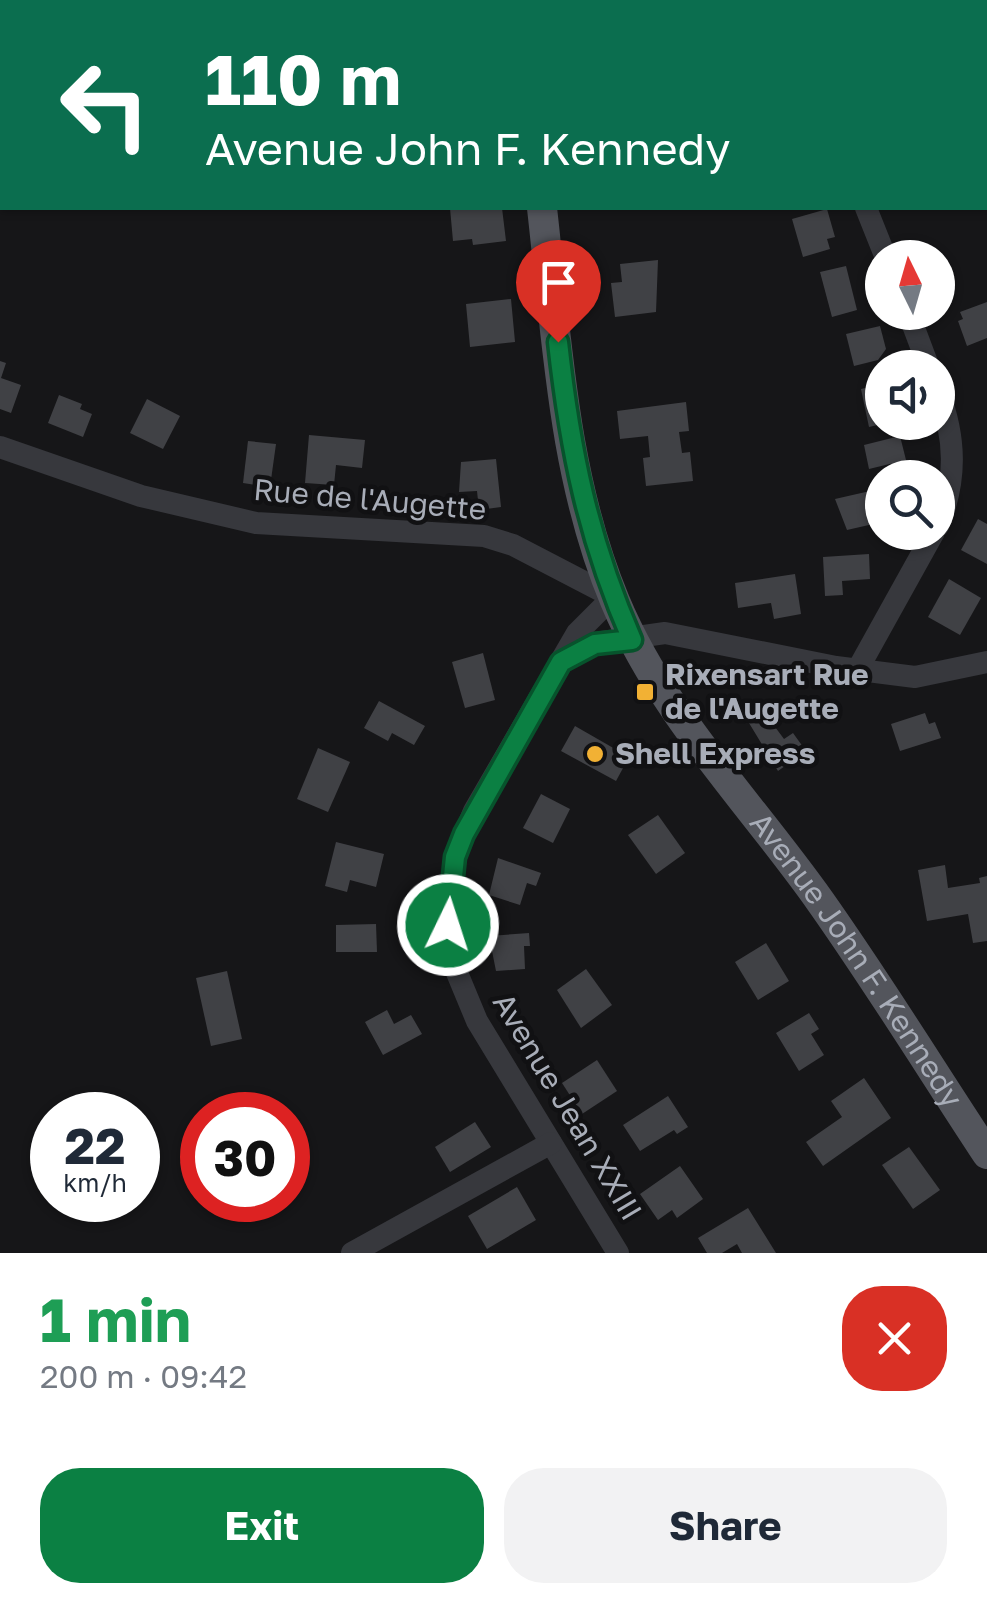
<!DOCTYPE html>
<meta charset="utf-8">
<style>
:root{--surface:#fff;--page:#f2f2f3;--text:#1f2937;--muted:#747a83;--accent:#0b8043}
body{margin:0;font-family:"Golos Text",sans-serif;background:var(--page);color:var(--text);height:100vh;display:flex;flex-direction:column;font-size:38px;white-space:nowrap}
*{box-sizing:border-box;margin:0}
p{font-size:32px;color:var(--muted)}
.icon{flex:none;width:55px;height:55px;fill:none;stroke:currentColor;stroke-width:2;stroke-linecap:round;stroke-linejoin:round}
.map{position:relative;height:1253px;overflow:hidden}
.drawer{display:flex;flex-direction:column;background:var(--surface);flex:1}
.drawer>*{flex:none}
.hud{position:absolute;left:0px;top:0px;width:988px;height:210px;box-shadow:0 2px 8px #0004;background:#0b6e4f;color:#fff;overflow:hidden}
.needle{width:65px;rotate:355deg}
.tools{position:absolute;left:865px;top:240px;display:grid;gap:20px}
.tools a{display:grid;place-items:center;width:90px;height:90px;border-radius:50%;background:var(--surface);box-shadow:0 2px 8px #0004;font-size:50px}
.speed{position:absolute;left:30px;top:1092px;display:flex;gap:20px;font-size:50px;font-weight:700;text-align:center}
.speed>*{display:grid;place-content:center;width:130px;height:130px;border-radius:50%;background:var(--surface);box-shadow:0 2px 8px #0004;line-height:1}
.speed small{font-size:25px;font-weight:400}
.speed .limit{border:15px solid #d22;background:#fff;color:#111}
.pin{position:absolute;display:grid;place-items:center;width:85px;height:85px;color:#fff;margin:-102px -42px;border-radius:50% 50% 50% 0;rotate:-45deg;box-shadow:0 0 10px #0007}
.pin .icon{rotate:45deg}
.me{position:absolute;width:110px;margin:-55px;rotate:4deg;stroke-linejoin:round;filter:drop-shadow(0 0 8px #0008)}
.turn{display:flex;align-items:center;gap:35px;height:210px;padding:0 40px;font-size:45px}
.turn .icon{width:130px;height:130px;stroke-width:2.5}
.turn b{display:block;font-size:70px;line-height:85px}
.round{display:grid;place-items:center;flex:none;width:105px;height:105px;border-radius:40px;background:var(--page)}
.headline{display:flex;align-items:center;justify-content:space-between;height:170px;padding:0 40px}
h1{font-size:60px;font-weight:700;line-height:75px;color:#1e9e55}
.cta{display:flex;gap:20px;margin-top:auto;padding:20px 40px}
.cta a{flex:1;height:115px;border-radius:40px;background:var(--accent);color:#fff;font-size:40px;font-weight:700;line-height:115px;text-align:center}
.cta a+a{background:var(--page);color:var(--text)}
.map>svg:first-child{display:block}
.building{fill:#404145}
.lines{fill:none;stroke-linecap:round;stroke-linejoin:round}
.minor{stroke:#37383d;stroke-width:22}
.major{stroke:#53555c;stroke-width:30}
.route-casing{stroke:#07532c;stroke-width:25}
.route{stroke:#0b8043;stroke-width:18}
.poi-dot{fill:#f2b134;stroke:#111113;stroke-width:4}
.labels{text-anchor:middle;stroke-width:9;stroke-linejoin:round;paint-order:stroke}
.street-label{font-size:30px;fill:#a8adb8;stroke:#111113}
.poi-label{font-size:30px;font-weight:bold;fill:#a8adb8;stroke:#111113;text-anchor:start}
</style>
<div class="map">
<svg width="987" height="1253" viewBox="0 0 987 1253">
<rect width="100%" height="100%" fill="#161618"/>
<g class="building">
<polygon points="450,208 502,208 506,241 473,245 472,239 453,241"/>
<polygon points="827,209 835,237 827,239 830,249 803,257 792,219"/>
<polygon points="658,260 656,312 615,317 611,283 622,282 620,264"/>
<polygon points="846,266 857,310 832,317 820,272"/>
<polygon points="511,299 515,342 470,347 466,304"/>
<polygon points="987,302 987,338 967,346 958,321 963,319 960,312"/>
<polygon points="880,326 886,349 878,360 854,366 846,334"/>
<polygon points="0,361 6,363 1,378 21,385 11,413 0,409"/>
<polygon points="882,384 882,424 869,427 861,389"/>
<polygon points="59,395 82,404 80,409 92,414 83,437 48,423"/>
<polygon points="147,399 180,416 163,449 130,433"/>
<polygon points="686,402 689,431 679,432 682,453 690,452 693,481 646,486 643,458 650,457 648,436 620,439 617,411"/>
<polygon points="309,435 365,440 362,468 336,465 334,485 305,483"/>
<polygon points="900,436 906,460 869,469 864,445"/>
<polygon points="248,441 276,444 270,487 243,483"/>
<polygon points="496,459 501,507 479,510 477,491 459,492 461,462"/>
<polygon points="870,491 873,505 879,504 882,522 847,530 835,499"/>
<polygon points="978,519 987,524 987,564 961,550"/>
<polygon points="869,554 870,579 842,581 843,595 825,596 823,557"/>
<polygon points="795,574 801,614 774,619 771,603 738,608 735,583"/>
<polygon points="949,579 981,598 960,635 928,617"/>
<polygon points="483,653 495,700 465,708 452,662"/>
<polygon points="379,701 425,726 414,745 392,733 388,741 364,728"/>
<polygon points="764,712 784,739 793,733 806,751 778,771 749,723"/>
<polygon points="925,713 929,724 935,722 941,738 900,751 891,724"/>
<polygon points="575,726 629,757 616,781 561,751"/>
<polygon points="318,748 350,762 328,812 297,799"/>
<polygon points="541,794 570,809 553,843 523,828"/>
<polygon points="658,815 685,853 656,874 628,835"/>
<polygon points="336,842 384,854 376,887 350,880 347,892 325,886"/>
<polygon points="498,858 541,873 536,886 527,883 520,905 489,895"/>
<polygon points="945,865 948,888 980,883 979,878 987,876 987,941 973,943 968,914 927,921 918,870"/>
<polygon points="376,924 377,952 336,952 336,925"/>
<polygon points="529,933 530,946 524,946 525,969 496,971 489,936"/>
<polygon points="766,943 789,981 758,1000 735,962"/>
<polygon points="586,969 612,1005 581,1028 557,990"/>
<polygon points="227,971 242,1039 211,1046 196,978"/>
<polygon points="387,1010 394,1024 411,1015 422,1034 383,1055 365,1022"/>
<polygon points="809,1013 819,1029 811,1034 824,1055 799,1071 776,1033"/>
<polygon points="597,1060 617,1091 582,1114 562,1083"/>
<polygon points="864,1078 891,1118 823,1166 806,1142 842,1117 831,1101"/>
<polygon points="668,1096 688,1127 677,1134 674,1130 640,1151 623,1125"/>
<polygon points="475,1122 491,1147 450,1172 435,1147"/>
<polygon points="909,1147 940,1190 913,1209 882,1165"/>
<polygon points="202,1149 202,1198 180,1162"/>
<polygon points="680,1166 703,1199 677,1218 672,1210 658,1220 640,1194"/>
<polygon points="517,1187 536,1220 487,1249 468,1216"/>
<polygon points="748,1208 776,1253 742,1253 737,1244 722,1253 707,1253 698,1238"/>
</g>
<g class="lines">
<g class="minor">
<polyline points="816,0 816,2"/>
<polyline points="866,208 886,258"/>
<polyline points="908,312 929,368"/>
<path d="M938,391C956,438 957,480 938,526"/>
<polyline points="0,447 141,496 256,523 484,536 513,545 613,597 577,633 474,811 455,857 448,925 455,968 477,1021 618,1253"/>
<polyline points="564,659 595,643 665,633 836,667 915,677 987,662"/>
<polyline points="859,667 934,532"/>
<polyline points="352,1253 551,1143"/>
</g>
<g class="major">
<polyline points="517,0 517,2"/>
<path id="s1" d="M542,208C557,340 563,477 615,601C662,714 750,802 820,901C878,983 931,1069 987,1154"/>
</g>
</g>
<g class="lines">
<defs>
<path id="route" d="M448,925L455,857L464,834L561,662L595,644L632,640C588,539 570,451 558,342"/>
</defs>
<use href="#route" class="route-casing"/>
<use href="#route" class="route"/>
</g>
<g class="poi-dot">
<rect x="635" y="682" width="20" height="20" rx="5"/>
<circle cx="595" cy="754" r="10"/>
</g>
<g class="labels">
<g class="street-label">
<text transform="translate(370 500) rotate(5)" y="10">Rue de l'Augette</text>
<text dy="10" stroke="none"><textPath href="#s1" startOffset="835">Avenue John F. Kennedy</textPath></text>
<text transform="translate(567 1107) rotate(59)" y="10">Avenue Jean XXIII</text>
</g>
<g class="poi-label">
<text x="665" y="685">Rixensart Rue<tspan x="665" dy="34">de l'Augette</tspan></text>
<text x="615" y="764">Shell Express</text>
</g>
</g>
</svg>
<div class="tools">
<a><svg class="needle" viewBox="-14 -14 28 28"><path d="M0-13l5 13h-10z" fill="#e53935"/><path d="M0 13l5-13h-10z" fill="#747a83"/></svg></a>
<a><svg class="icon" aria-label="sound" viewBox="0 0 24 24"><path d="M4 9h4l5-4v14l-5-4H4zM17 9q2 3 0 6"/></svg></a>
<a><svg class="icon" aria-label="search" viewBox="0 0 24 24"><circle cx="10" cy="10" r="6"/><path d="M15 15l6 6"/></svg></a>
</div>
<div class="speed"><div>22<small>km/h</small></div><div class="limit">30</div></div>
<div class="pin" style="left:558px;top:342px;background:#d93025"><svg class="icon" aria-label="arrive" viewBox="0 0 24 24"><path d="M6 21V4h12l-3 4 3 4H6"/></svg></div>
<svg class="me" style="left:448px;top:925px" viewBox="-20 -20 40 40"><circle r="17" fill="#0b8043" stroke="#fff" stroke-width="3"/><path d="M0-11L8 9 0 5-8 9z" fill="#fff"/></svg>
<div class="hud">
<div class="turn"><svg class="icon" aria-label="left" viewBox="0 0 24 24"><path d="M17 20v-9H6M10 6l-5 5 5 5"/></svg><div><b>110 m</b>Avenue John F. Kennedy</div></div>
</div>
</div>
<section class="drawer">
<div class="headline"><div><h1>1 min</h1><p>200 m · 09:42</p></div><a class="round" style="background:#d93025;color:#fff"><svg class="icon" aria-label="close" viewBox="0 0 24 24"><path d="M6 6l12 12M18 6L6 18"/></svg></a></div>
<div class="cta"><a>Exit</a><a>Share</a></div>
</section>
